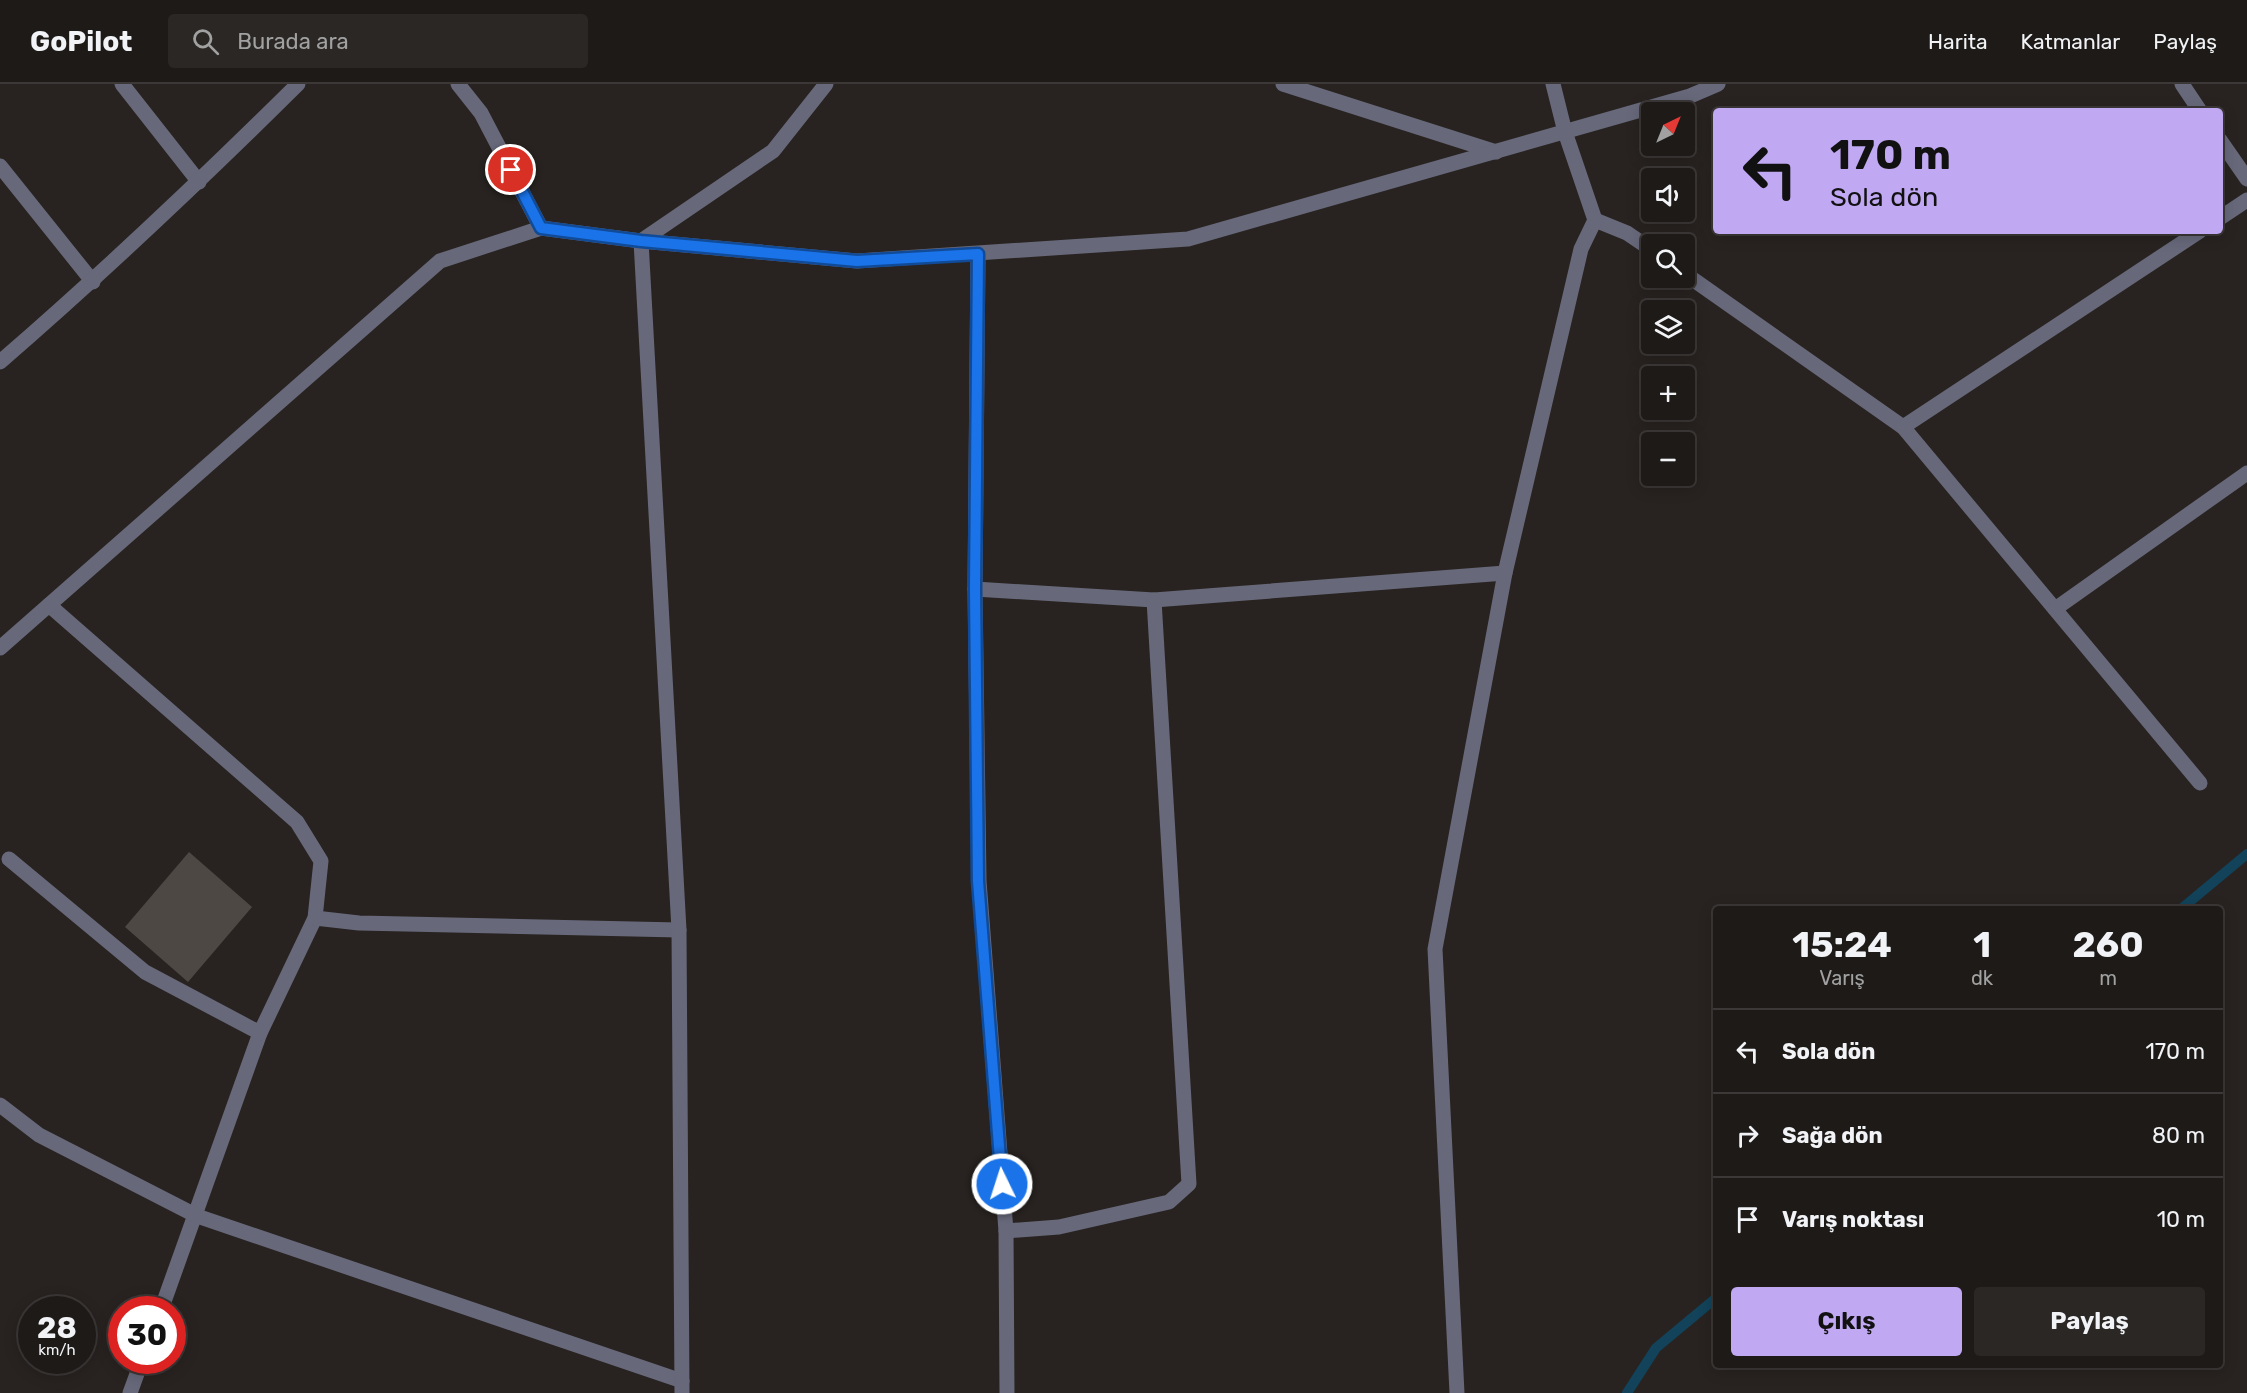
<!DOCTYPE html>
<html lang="tr">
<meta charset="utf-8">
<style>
:root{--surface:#1e1a18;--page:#2b2725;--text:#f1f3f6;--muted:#a1a1a2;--line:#3c3837;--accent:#c1a8f3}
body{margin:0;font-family:Rubik,sans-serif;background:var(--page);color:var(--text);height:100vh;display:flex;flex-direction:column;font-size:22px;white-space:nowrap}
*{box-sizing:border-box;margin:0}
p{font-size:20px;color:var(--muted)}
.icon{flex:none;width:33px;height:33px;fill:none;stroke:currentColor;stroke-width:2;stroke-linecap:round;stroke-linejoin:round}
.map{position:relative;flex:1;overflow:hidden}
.panel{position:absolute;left:1713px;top:822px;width:510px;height:462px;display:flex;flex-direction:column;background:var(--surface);border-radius:6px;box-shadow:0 3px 15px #0003,0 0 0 2px var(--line)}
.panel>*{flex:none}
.guide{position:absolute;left:1713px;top:24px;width:510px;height:126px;border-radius:6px;box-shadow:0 3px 15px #0003,0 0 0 2px var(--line);background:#c1a8f3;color:#111;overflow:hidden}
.needle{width:39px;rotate:43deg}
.controls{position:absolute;left:1641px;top:18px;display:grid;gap:12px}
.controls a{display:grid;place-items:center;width:54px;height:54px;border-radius:6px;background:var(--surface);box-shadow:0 3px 15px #0003,0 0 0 2px var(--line);font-size:30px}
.speed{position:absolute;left:18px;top:1212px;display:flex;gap:12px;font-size:30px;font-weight:700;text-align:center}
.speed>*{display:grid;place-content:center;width:78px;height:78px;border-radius:50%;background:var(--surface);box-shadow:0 3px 15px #0003,0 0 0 2px var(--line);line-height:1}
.speed small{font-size:15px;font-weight:400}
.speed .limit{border:9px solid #d22;background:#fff;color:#111}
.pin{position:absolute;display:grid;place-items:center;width:51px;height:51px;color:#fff;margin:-26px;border:3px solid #fff;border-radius:50%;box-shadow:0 2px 6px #0007}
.me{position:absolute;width:66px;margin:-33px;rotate:356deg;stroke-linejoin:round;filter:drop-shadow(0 0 4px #0008)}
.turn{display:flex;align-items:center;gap:21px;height:126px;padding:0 18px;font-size:27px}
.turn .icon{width:78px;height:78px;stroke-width:2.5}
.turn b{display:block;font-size:42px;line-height:51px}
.eta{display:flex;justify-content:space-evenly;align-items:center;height:102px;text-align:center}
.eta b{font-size:36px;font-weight:700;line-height:42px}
.cta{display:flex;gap:12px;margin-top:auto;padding:12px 18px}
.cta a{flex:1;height:69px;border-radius:6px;background:var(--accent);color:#111;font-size:24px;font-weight:700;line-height:69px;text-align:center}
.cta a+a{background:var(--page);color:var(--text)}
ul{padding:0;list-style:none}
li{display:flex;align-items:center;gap:18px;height:84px;padding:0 18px;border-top:2px solid var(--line)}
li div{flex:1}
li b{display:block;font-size:22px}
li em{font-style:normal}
header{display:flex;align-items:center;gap:36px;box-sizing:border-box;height:84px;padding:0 30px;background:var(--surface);border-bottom:2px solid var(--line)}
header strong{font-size:28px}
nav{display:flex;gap:33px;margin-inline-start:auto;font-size:21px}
.search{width:420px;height:54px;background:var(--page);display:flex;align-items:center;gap:15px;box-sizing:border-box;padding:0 21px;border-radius:6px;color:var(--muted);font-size:22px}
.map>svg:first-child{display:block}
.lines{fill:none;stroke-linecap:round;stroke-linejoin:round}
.stream{stroke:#12435a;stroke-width:10}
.building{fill:#4e4845}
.minor{stroke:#67687a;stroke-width:15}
.route-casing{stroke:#114b97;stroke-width:15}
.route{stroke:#1a73e8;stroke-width:10}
</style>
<header>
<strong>GoPilot</strong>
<div class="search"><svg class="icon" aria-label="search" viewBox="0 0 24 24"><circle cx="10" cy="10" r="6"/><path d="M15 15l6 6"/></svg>Burada ara</div>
<nav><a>Harita</a><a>Katmanlar</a><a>Paylaş</a></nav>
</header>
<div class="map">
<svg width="2247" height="1309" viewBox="0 0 2247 1309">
<rect width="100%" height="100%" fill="#282320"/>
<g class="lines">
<g class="stream">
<polyline points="2181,825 2247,770"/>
<polyline points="1627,1309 1656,1264 1716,1214"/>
</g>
</g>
<polygon class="building" points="189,768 252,823 188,898 125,843"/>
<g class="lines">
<g class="minor">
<polyline points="122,0 199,98"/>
<polyline points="458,0 481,29 541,144"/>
<polyline points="1283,0 1496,68"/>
<polyline points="2182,0 2200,27"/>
<polyline points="2220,56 2247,95"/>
<polyline points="0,82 93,198"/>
<polyline points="2220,134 2247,116"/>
<polyline points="1595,136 1627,149 1652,166"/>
<polyline points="978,170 975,505 979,797 1006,1147 1007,1309"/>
<polyline points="1684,189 1903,343 2200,699"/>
<path d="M0,278C103,189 201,96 298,0"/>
<polyline points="1903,343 2200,147"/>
<polyline points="975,505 1154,516 1505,489"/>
<polyline points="49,521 297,738 321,777 315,834 260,949 161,1226"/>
<polyline points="2055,525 2247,389"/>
<polyline points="0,564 440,177 541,144 641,157 857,177 1188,155 1690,12 1718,0"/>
<polyline points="9,775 145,888 260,949"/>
<polyline points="315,834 359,839 679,846"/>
<polyline points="0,1021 39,1051 197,1132 682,1297"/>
<polyline points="1006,1147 1059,1143 1169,1118 1189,1100 1154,516"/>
<polyline points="130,1309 142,1276"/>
<polyline points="682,1309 679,846 641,157 773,67 826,0"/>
<polyline points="1457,1309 1435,865 1505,489 1581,165 1595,136 1565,48 1553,0"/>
</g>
</g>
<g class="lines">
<defs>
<polyline id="route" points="511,86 541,144 641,157 857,177 978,170 975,505 978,797 1002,1100"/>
</defs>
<use href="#route" class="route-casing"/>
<use href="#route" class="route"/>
</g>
</svg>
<div class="controls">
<a><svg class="needle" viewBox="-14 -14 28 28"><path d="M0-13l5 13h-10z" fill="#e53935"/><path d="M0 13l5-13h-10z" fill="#a1a1a2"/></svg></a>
<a><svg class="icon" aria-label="sound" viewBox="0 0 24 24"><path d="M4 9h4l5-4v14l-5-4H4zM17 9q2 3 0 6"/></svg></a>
<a><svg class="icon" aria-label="search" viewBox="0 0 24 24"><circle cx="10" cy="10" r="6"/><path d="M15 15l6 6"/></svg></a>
<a><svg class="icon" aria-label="layers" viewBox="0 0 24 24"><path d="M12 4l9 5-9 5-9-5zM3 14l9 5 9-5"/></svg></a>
<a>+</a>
<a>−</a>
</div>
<div class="speed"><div>28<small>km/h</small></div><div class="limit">30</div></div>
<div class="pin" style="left:511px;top:86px;background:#d93025"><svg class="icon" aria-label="arrive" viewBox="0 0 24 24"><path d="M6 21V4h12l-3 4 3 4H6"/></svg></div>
<svg class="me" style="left:1002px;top:1100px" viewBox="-20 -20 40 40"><circle r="17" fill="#1a73e8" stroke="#fff" stroke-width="3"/><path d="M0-11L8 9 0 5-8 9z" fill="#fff"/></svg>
<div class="guide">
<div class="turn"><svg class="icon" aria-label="left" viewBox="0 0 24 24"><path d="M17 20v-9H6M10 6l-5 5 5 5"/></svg><div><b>170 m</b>Sola dön</div></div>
</div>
<section class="panel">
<div class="eta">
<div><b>15:24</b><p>Varış</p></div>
<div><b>1</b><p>dk</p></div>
<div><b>260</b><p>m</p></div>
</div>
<ul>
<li><svg class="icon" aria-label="left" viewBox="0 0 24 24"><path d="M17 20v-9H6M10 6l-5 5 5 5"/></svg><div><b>Sola dön</b></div><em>170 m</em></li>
<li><svg class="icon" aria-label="right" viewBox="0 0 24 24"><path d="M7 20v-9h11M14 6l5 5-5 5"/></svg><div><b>Sağa dön</b></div><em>80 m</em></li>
<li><svg class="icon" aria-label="arrive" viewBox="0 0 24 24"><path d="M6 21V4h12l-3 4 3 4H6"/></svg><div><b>Varış noktası</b></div><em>10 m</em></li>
</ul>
<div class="cta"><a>Çıkış</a><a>Paylaş</a></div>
</section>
</div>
